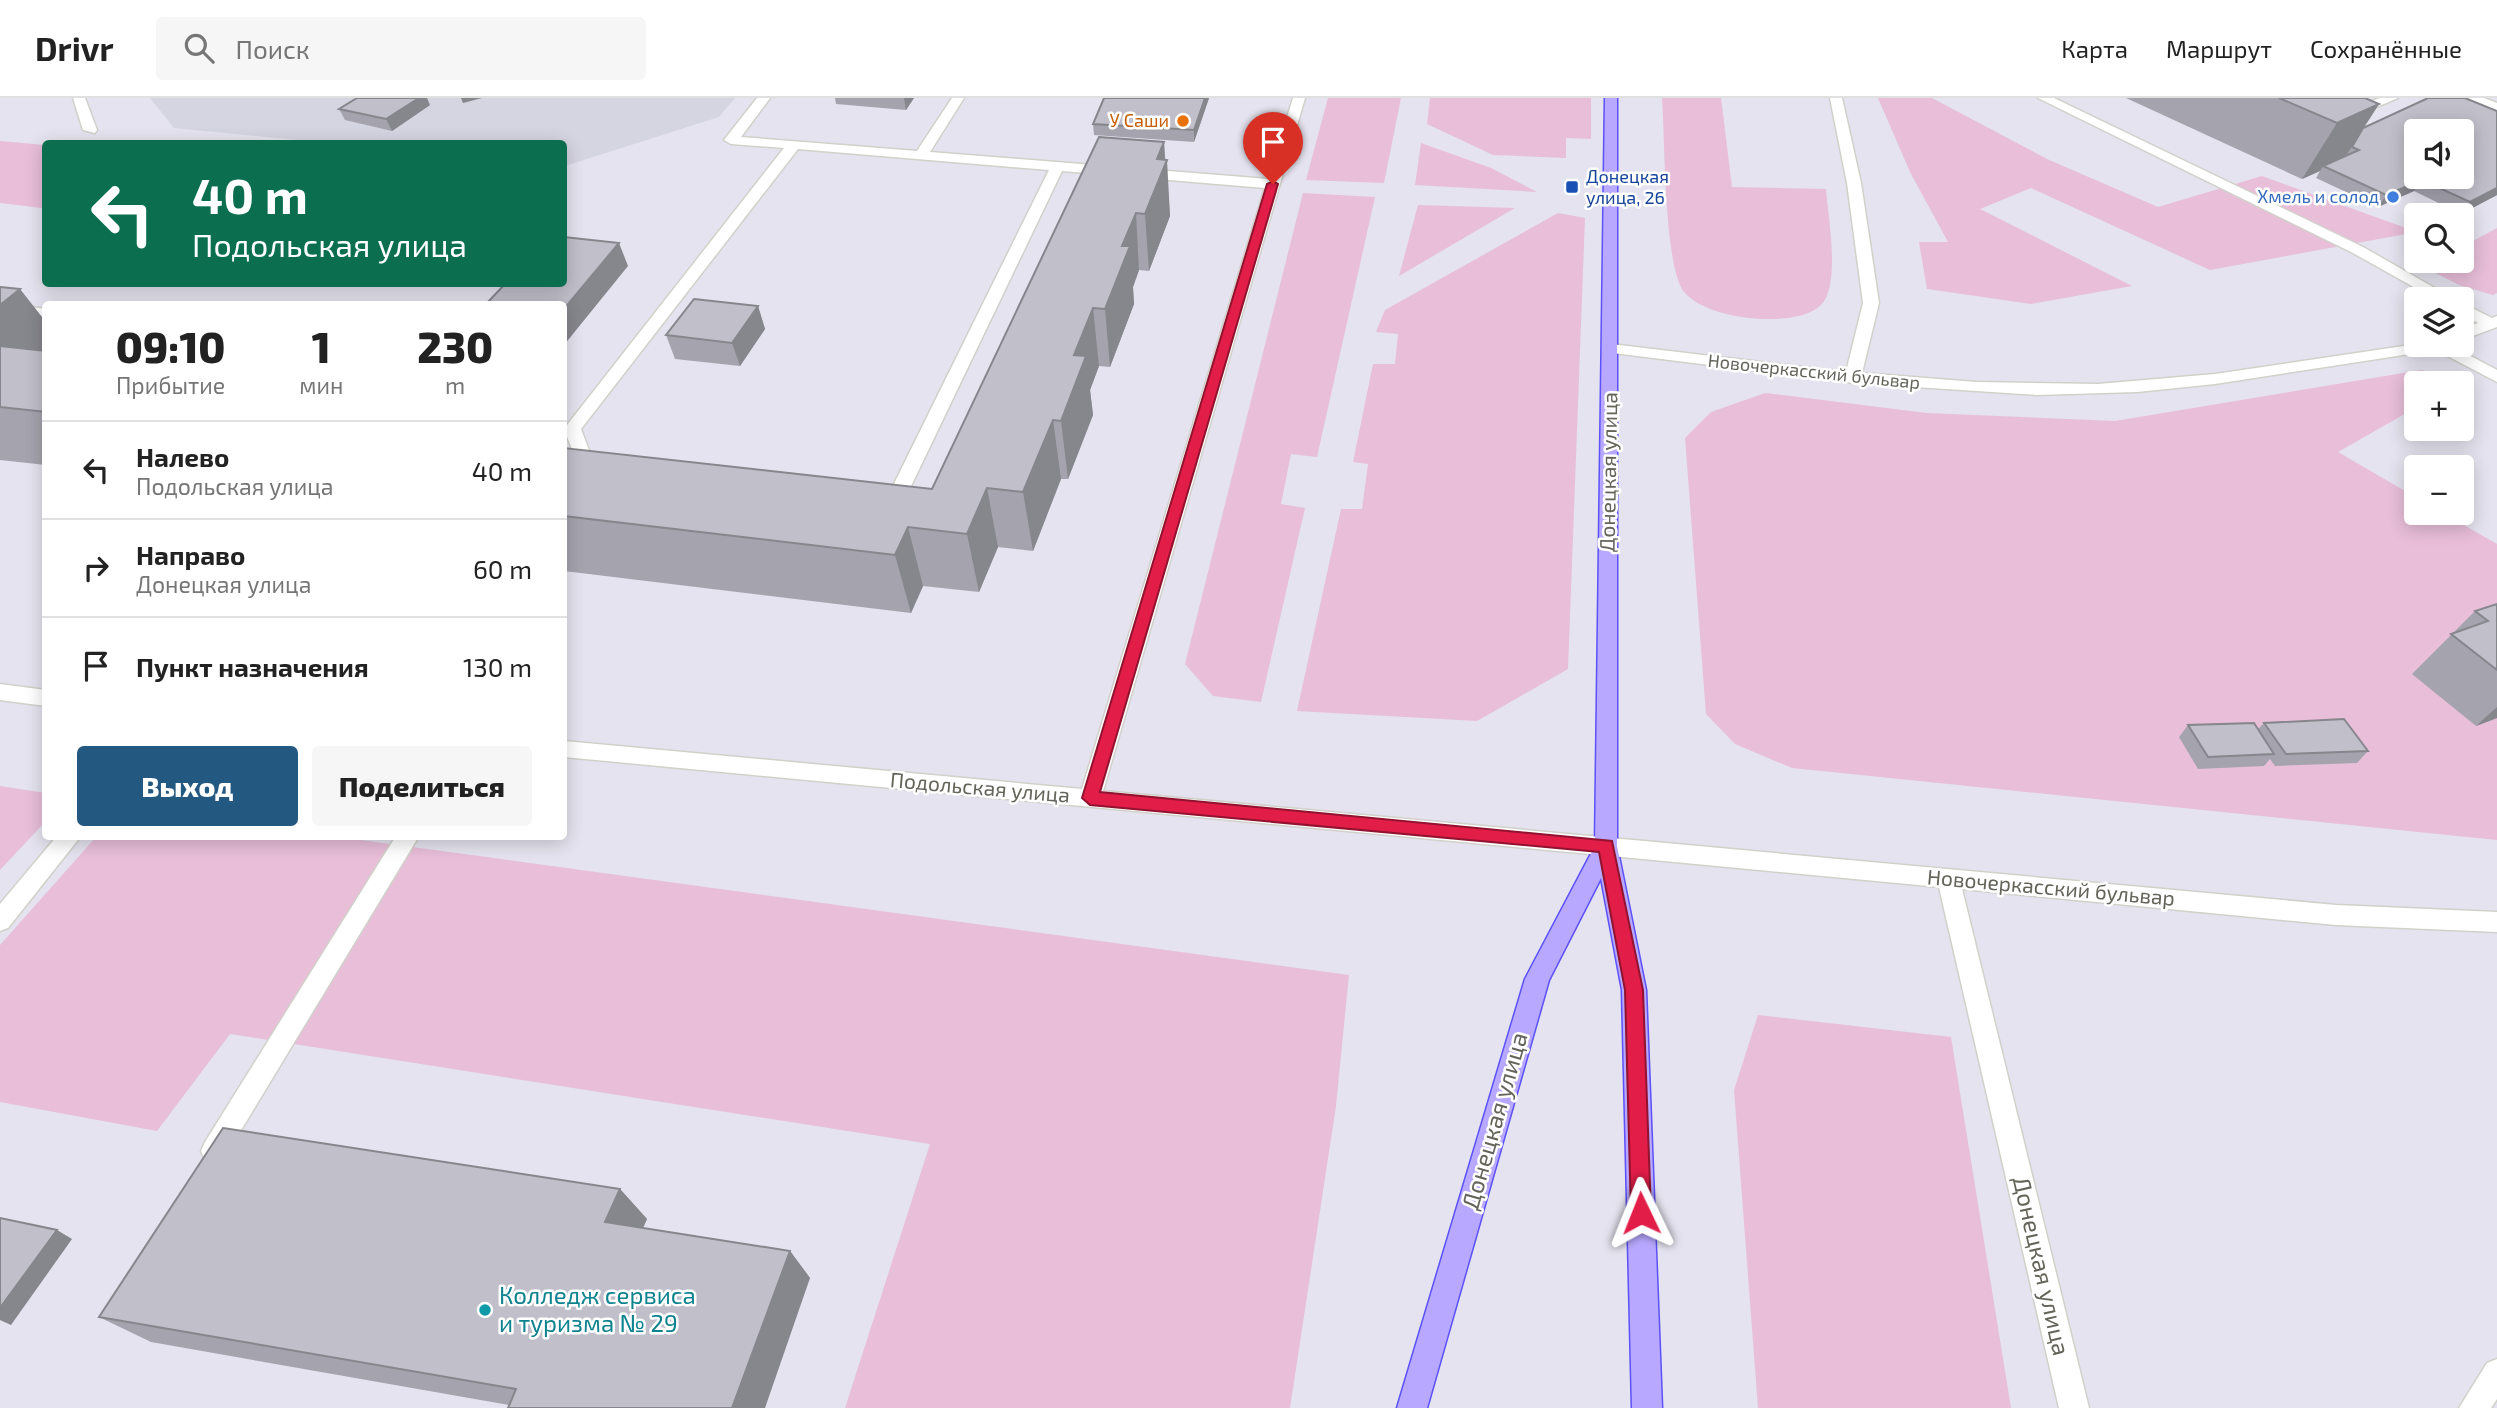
<!DOCTYPE html>
<html lang="ru">
<meta charset="utf-8">
<style>
:root{--surface:#fff;--page:#f6f6f6;--text:#222;--muted:#767676;--line:#e0e0e0;--accent:#235880}
body{margin:0;font-family:"Exo 2",sans-serif;background:var(--page);color:var(--text);height:100vh;display:flex;flex-direction:column;font-size:26px;white-space:nowrap}
*{box-sizing:border-box;margin:0}
p{font-size:23px;color:var(--muted)}
.icon{flex:none;width:38px;height:38px;fill:none;stroke:currentColor;stroke-width:2;stroke-linecap:round;stroke-linejoin:round}
.map{position:relative;flex:1;overflow:hidden}
.side{position:absolute;left:42px;top:203px;width:525px;height:539px;display:flex;flex-direction:column;background:var(--surface);border-radius:7px;box-shadow:0 4px 18px #0003}
.side>*{flex:none}
.top-card{position:absolute;left:42px;top:42px;width:525px;height:147px;border-radius:7px;box-shadow:0 4px 18px #0003;background:#0b6e4f;color:#fff;overflow:hidden}
.tools{position:absolute;left:2404px;top:21px;display:grid;gap:14px}
.tools a{display:grid;place-items:center;width:70px;height:70px;border-radius:7px;background:var(--surface);box-shadow:0 4px 18px #0003;font-size:35px}
.pin{position:absolute;display:grid;place-items:center;width:60px;height:60px;color:#fff;margin:-72px -30px;border-radius:50% 50% 50% 0;rotate:-45deg;box-shadow:0 0 7px #0007}
.pin .icon{rotate:45deg}
.me{position:absolute;width:77px;margin:-38px;rotate:358deg;stroke-linejoin:round;filter:drop-shadow(0 0 5px #0008)}
.turn{display:flex;align-items:center;gap:24px;height:147px;padding:0 35px;font-size:32px}
.turn .icon{width:91px;height:91px;stroke-width:2.5}
.turn b{display:block;font-size:49px;line-height:60px}
.eta{display:flex;justify-content:space-evenly;align-items:center;height:119px;text-align:center}
.eta b{font-size:42px;font-weight:800;line-height:49px}
.button{display:flex;gap:14px;margin-top:auto;padding:14px 35px}
.button a{flex:1;height:80px;border-radius:7px;background:var(--accent);color:#fff;font-size:28px;font-weight:800;line-height:80px;text-align:center}
.button a+a{background:var(--page);color:var(--text)}
ul{padding:0;list-style:none}
li{display:flex;align-items:center;gap:21px;height:98px;padding:0 35px;border-top:2px solid var(--line)}
li div{flex:1}
li b{display:block;font-size:26px}
li em{font-style:normal}
header{display:flex;align-items:center;gap:42px;box-sizing:border-box;height:98px;padding:0 35px;background:var(--surface);border-bottom:2px solid var(--line)}
header strong{font-size:33px}
nav{display:flex;gap:38px;margin-inline-start:auto;font-size:24px}
.search{width:490px;height:63px;background:var(--page);display:flex;align-items:center;gap:18px;box-sizing:border-box;padding:0 24px;border-radius:7px;color:var(--muted);font-size:26px}
.map>svg:first-child{display:block}
.education{fill:#d5d4e1}
.green{fill:#e8bed9}
.lines{fill:none;stroke-linecap:round;stroke-linejoin:round}
.minor-casing{stroke:#d1d1ca;stroke-width:3}
.major-casing{stroke:#5d51f9;stroke-width:3}
.minor{fill:#fff;fill-rule:evenodd}
.major{fill:#b8a8ff;fill-rule:evenodd}
.wall{fill:#a5a4ae}
.shaded-wall{fill:#86868d}
.building{fill:#c0bfca;stroke:#86868d;stroke-width:2;fill-rule:evenodd}
.route{fill:#e11d48;stroke:#92132f;stroke-width:2}
.food-dot{fill:#e8710a;stroke:#fff;stroke-width:2.5}
.transit-dot{fill:#1a4fb4;stroke:#fff;stroke-width:2.5}
.shop-dot{fill:#3f7fe0;stroke:#fff;stroke-width:2.5}
.culture-dot{fill:#0f9aa8;stroke:#fff;stroke-width:2.5}
.labels{text-anchor:middle;stroke-width:5;stroke-linejoin:round;paint-order:stroke}
.far-food-label{font-size:18px;fill:#c56008;stroke:#fff;text-anchor:end}
.far-transit-label{font-size:18px;fill:#164399;stroke:#fff;text-anchor:start}
.far-shop-label{font-size:18px;fill:#366cbe;stroke:#fff;text-anchor:end}
.far-street-label{font-size:18px;fill:#65645b;stroke:#fff}
.street-label{font-size:21px;fill:#65645b;stroke:#fff}
.near-street-label{font-size:24px;fill:#65645b;stroke:#fff}
.near-culture-label{font-size:24px;fill:#0d838f;stroke:#fff;text-anchor:start}
</style>
<header>
<strong>Drivr</strong>
<div class="search"><svg class="icon" aria-label="search" viewBox="0 0 24 24"><circle cx="10" cy="10" r="6"/><path d="M15 15l6 6"/></svg>Поиск</div>
<nav><a>Карта</a><a>Маршрут</a><a>Сохранённые</a></nav>
</header>
<div class="map">
<svg width="2497" height="1310" viewBox="0 0 2497 1310">
<rect width="100%" height="100%" fill="#e4e3ef"/>
<polygon class="education" points="150,0 735,0 719,19 568,67 564,66 564,46 339,46 174,30"/>
<g class="green">
<polygon points="1328,0 1401,0 1384,85 1306,82"/>
<polygon points="1430,0 1591,0 1591,41 1566,40 1566,60 1493,57 1427,26"/>
<path d="M1662,0H1721L1732,89L1826,91C1828,118 1841,187 1821,207C1796,232 1701,222 1682,191C1664,159 1665,42 1662,0Z"/>
<polygon points="1878,0 1932,0 2047,61 2158,109 2262,78 2417,134 2210,172 2031,90 1980,111 2132,188 2031,206 1927,191 1919,144 1948,144 1910,74"/>
<polygon points="0,43 45,47 45,107 42,110 0,105"/>
<polygon points="1421,45 1491,70 1537,94 1415,87"/>
<polygon points="1303,95 1375,99 1317,359 1291,356 1281,406 1305,410 1261,604 1213,598 1185,566"/>
<polygon points="1418,107 1515,110 1399,178"/>
<polygon points="1558,115 1585,120 1568,571 1477,623 1297,613 1341,411 1362,411 1368,366 1353,364 1373,266 1395,266 1398,236 1376,234 1385,212"/>
<polygon points="2497,130 2497,195 2493,197 2459,187 2426,170 2438,163 2462,163 2462,149"/>
<polygon points="2421,272 2467,281 2459,285 2417,285 2417,309 2338,354 2417,400 2417,415 2443,415 2497,446 2497,742 1792,670 1735,646 1706,616 1685,340 1711,314 1765,295 1926,315 2115,323"/>
<polygon points="0,688 46,695 45,724 0,772"/>
<polygon points="96,739 339,739 1349,877 1336,1008 1290,1310 845,1310 930,1046 230,936 157,1033 0,1004 0,847"/>
<polygon points="1758,917 1951,939 2011,1310 1758,1310 1734,992"/>
</g>
<g class="lines">
<defs>
<g id="minor">
<polygon points="73,0 85,0 97,32 95,35 83,32"/>
<polygon points="757,0 770,0 741,39 917,53 952,0 964,0 930,54 1268,81 1293,0 1305,0 1103,693 2336,807 2497,814 2497,834 2336,827 1962,791 2089,1310 2059,1310 1939,789 564,659 564,643 1082,691 1265,90 1062,73 902,407 893,413 880,410 877,406 887,400 1049,72 798,51 581,331 594,366 602,371 593,377 581,374 564,331 784,50 731,46 724,42"/>
<polygon points="1830,0 1842,0 1861,85 1879,205 1862,275 1976,284 2098,286 2215,276 2417,246 2450,247 2497,272 2497,284 2436,252 2215,286 2137,294 2037,297 1854,285 1605,254 1605,248 1611,246 1846,274 1863,205 1847,85"/>
<polygon points="2038,0 2054,0 2363,149 2454,201 2435,201 2353,155"/>
<polygon points="2294,0 2311,0 2343,14 2380,0 2398,0 2343,23"/>
<polygon points="2466,0 2484,0 2497,5 2497,14"/>
<polygon points="0,205 46,211 46,221 0,215"/>
<polygon points="2462,205 2492,220 2497,218 2497,229 2462,242 2462,231 2478,225 2462,216"/>
<polygon points="0,586 46,592 46,608 0,602"/>
<polygon points="57,738 81,738 8,830 0,833 0,806"/>
<polygon points="396,738 419,738 223,1062 214,1065 205,1062 201,1053 205,1044"/>
<polygon points="2497,1261 2497,1301 2491,1310 2459,1310 2487,1265"/>
</g>
<polygon id="major" points="1605,0 1617,0 1617,748 1646,892 1662,1310 1632,1310 1622,892 1601,780 1549,882 1427,1310 1397,1310 1525,881 1595,748"/>
</defs>
<use href="#minor" class="minor-casing"/>
<use href="#major" class="major-casing"/>
<use href="#minor" class="minor"/>
<use href="#major" class="major"/>
</g>
<g class="wall">
<polygon points="835,0 914,0 906,12 836,6"/>
<polygon points="1104,0 1209,0 1194,44 1094,37 1093,26"/>
<polygon points="2126,0 2365,0 2379,6 2363,30 2497,13 2497,97 2461,116 2414,93 2378,109 2316,80 2320,73 2302,81"/>
<polygon points="430,7 392,33 345,22 339,11"/>
<polygon points="1164,44 1170,118 1149,173 1139,172 1133,189 1134,206 1110,269 1099,268 1090,292 1093,317 1068,381 1061,381 1033,453 998,449 979,494 923,488 911,515 564,473 564,350 932,391"/>
<polygon points="0,189 46,224 46,367 0,362"/>
<polygon points="758,208 765,231 740,268 675,261 666,237"/>
<polygon points="2497,506 2497,620 2476,628 2412,576 2475,513"/>
<polygon points="2264,625 2368,653 2357,665 2275,668 2270,661 2264,668 2198,671 2179,639 2188,627 2258,631"/>
<polygon points="620,1091 647,1121 643,1130 790,1153 810,1180 509,1307 151,1244 99,1219"/>
</g>
<g class="shaded-wall">
<polygon points="419,0 427,0 430,7 392,33 386,21"/>
<polygon points="461,0 482,0 463,5"/>
<polygon points="904,0 914,0 906,12"/>
<polygon points="1205,0 1209,0 1194,44 1194,32"/>
<polygon points="2379,6 2344,61 2323,68 2320,73 2302,81 2337,25"/>
<polygon points="1164,44 1165,67 1167,62 1170,118 1149,173 1145,116 1157,61"/>
<polygon points="2422,82 2414,93 2378,109 2386,97"/>
<polygon points="2497,90 2497,97 2461,116 2470,104"/>
<polygon points="1136,115 1139,172 1133,189 1134,206 1110,269 1105,211 1122,148"/>
<polygon points="619,145 628,168 564,247 564,211"/>
<polygon points="20,191 46,224 46,266 0,289 0,207"/>
<polygon points="758,208 765,231 740,268 732,245"/>
<polygon points="1093,210 1099,268 1090,292 1093,317 1068,381 1061,323 1074,257"/>
<polygon points="1053,322 1061,381 1033,453 1023,394"/>
<polygon points="987,390 998,449 979,494 967,436"/>
<polygon points="908,429 923,488 911,515 895,457"/>
<polygon points="2497,609 2497,620 2476,628"/>
<polygon points="620,1091 647,1121 633,1152 605,1124"/>
<polygon points="57,1132 72,1141 11,1227 0,1222 0,1210"/>
<polygon points="790,1153 810,1180 765,1310 732,1310"/>
</g>
<g class="building">
<polygon points="357,0 419,0 386,21 339,11"/>
<polygon points="1104,0 1205,0 1194,32 1093,26"/>
<polygon points="2279,0 2365,0 2379,6 2337,25"/>
<path d="M2428,0H2465L2497,13V90L2470,104L2422,82L2386,97L2323,68L2359,52L2352,49L2363,30ZM2417,33H2462V79H2417Z"/>
<polygon points="1099,39 1164,44 1157,61 1167,62 1145,116 1136,115 1122,148 1130,148 1105,211 1093,210 1074,257 1086,258 1061,323 1053,322 1023,394 987,390 967,436 908,429 895,457 564,418 564,350 932,391"/>
<polygon points="564,139 619,145 564,211 564,206 486,206 505,186 564,186"/>
<polygon points="0,189 20,191 0,207"/>
<polygon points="694,201 758,208 732,245 666,237"/>
<polygon points="0,248 46,253 46,314 0,309"/>
<polygon points="2497,506 2497,572 2451,536 2488,523 2475,513"/>
<polygon points="2344,621 2368,653 2286,656 2264,625"/>
<polygon points="2254,625 2274,656 2208,659 2188,627"/>
<polygon points="223,1030 620,1091 605,1124 790,1153 732,1310 508,1310 516,1291 99,1219"/>
<polygon points="0,1120 57,1132 0,1210"/>
</g>
<polygon class="route" points="1273,83 1278,86 1100,694 1612,743 1643,892 1651,1115 1648,1122 1641,1125 1634,1122 1631,1115 1625,892 1599,754 1090,707 1082,700 1267,86"/>
<circle class="food-dot" cx="1183" cy="23" r="7"/>
<rect class="transit-dot" x="1565" y="82" width="14" height="14" rx="3.5"/>
<circle class="shop-dot" cx="2393" cy="99" r="7"/>
<circle class="culture-dot" cx="485" cy="1212" r="7"/>
<g class="labels">
<g class="far-food-label">
<text x="1169" y="29">У Саши</text>
</g>
<g class="far-transit-label">
<text x="1586" y="85">Донецкая<tspan x="1586" dy="21">улица, 26</tspan></text>
</g>
<g class="far-shop-label">
<text x="2379" y="105">Хмель и солод</text>
</g>
<g class="far-street-label">
<text transform="translate(1814 274) rotate(6)" y="6">Новочеркасский бульвар</text>
</g>
<g class="street-label">
<text transform="translate(1609 374) rotate(-89)" y="7">Донецкая улица</text>
<text transform="translate(980 690) rotate(5)" y="7">Подольская улица</text>
<text transform="translate(2051 790) rotate(5)" y="7">Новочеркасский бульвар</text>
</g>
<g class="near-street-label">
<text transform="translate(1495 1023) rotate(-74)" y="8">Донецкая улица</text>
<text transform="translate(2041 1168) rotate(77)" y="8">Донецкая улица</text>
</g>
<g class="near-culture-label">
<text x="499" y="1206">Колледж сервиса<tspan x="499" dy="28">и туризма № 29</tspan></text>
</g>
</g>
</svg>
<div class="tools">
<a><svg class="icon" aria-label="sound" viewBox="0 0 24 24"><path d="M4 9h4l5-4v14l-5-4H4zM17 9q2 3 0 6"/></svg></a>
<a><svg class="icon" aria-label="search" viewBox="0 0 24 24"><circle cx="10" cy="10" r="6"/><path d="M15 15l6 6"/></svg></a>
<a><svg class="icon" aria-label="layers" viewBox="0 0 24 24"><path d="M12 4l9 5-9 5-9-5zM3 14l9 5 9-5"/></svg></a>
<a>+</a>
<a>−</a>
</div>
<div class="pin" style="left:1273px;top:86px;background:#d93025"><svg class="icon" aria-label="arrive" viewBox="0 0 24 24"><path d="M6 21V4h12l-3 4 3 4H6"/></svg></div>
<svg class="me" style="left:1641px;top:1115px" viewBox="-20 -20 40 40"><path d="M0-17L14 15 0 8-14 15z" fill="#e11d48" stroke="#fff" stroke-width="4"/></svg>
<div class="top-card">
<div class="turn"><svg class="icon" aria-label="left" viewBox="0 0 24 24"><path d="M17 20v-9H6M10 6l-5 5 5 5"/></svg><div><b>40 m</b>Подольская улица</div></div>
</div>
<section class="side">
<div class="eta">
<div><b>09:10</b><p>Прибытие</p></div>
<div><b>1</b><p>мин</p></div>
<div><b>230</b><p>m</p></div>
</div>
<ul>
<li><svg class="icon" aria-label="left" viewBox="0 0 24 24"><path d="M17 20v-9H6M10 6l-5 5 5 5"/></svg><div><b>Налево</b><p>Подольская улица</p></div><em>40 m</em></li>
<li><svg class="icon" aria-label="right" viewBox="0 0 24 24"><path d="M7 20v-9h11M14 6l5 5-5 5"/></svg><div><b>Направо</b><p>Донецкая улица</p></div><em>60 m</em></li>
<li><svg class="icon" aria-label="arrive" viewBox="0 0 24 24"><path d="M6 21V4h12l-3 4 3 4H6"/></svg><div><b>Пункт назначения</b></div><em>130 m</em></li>
</ul>
<div class="button"><a>Выход</a><a>Поделиться</a></div>
</section>
</div>
